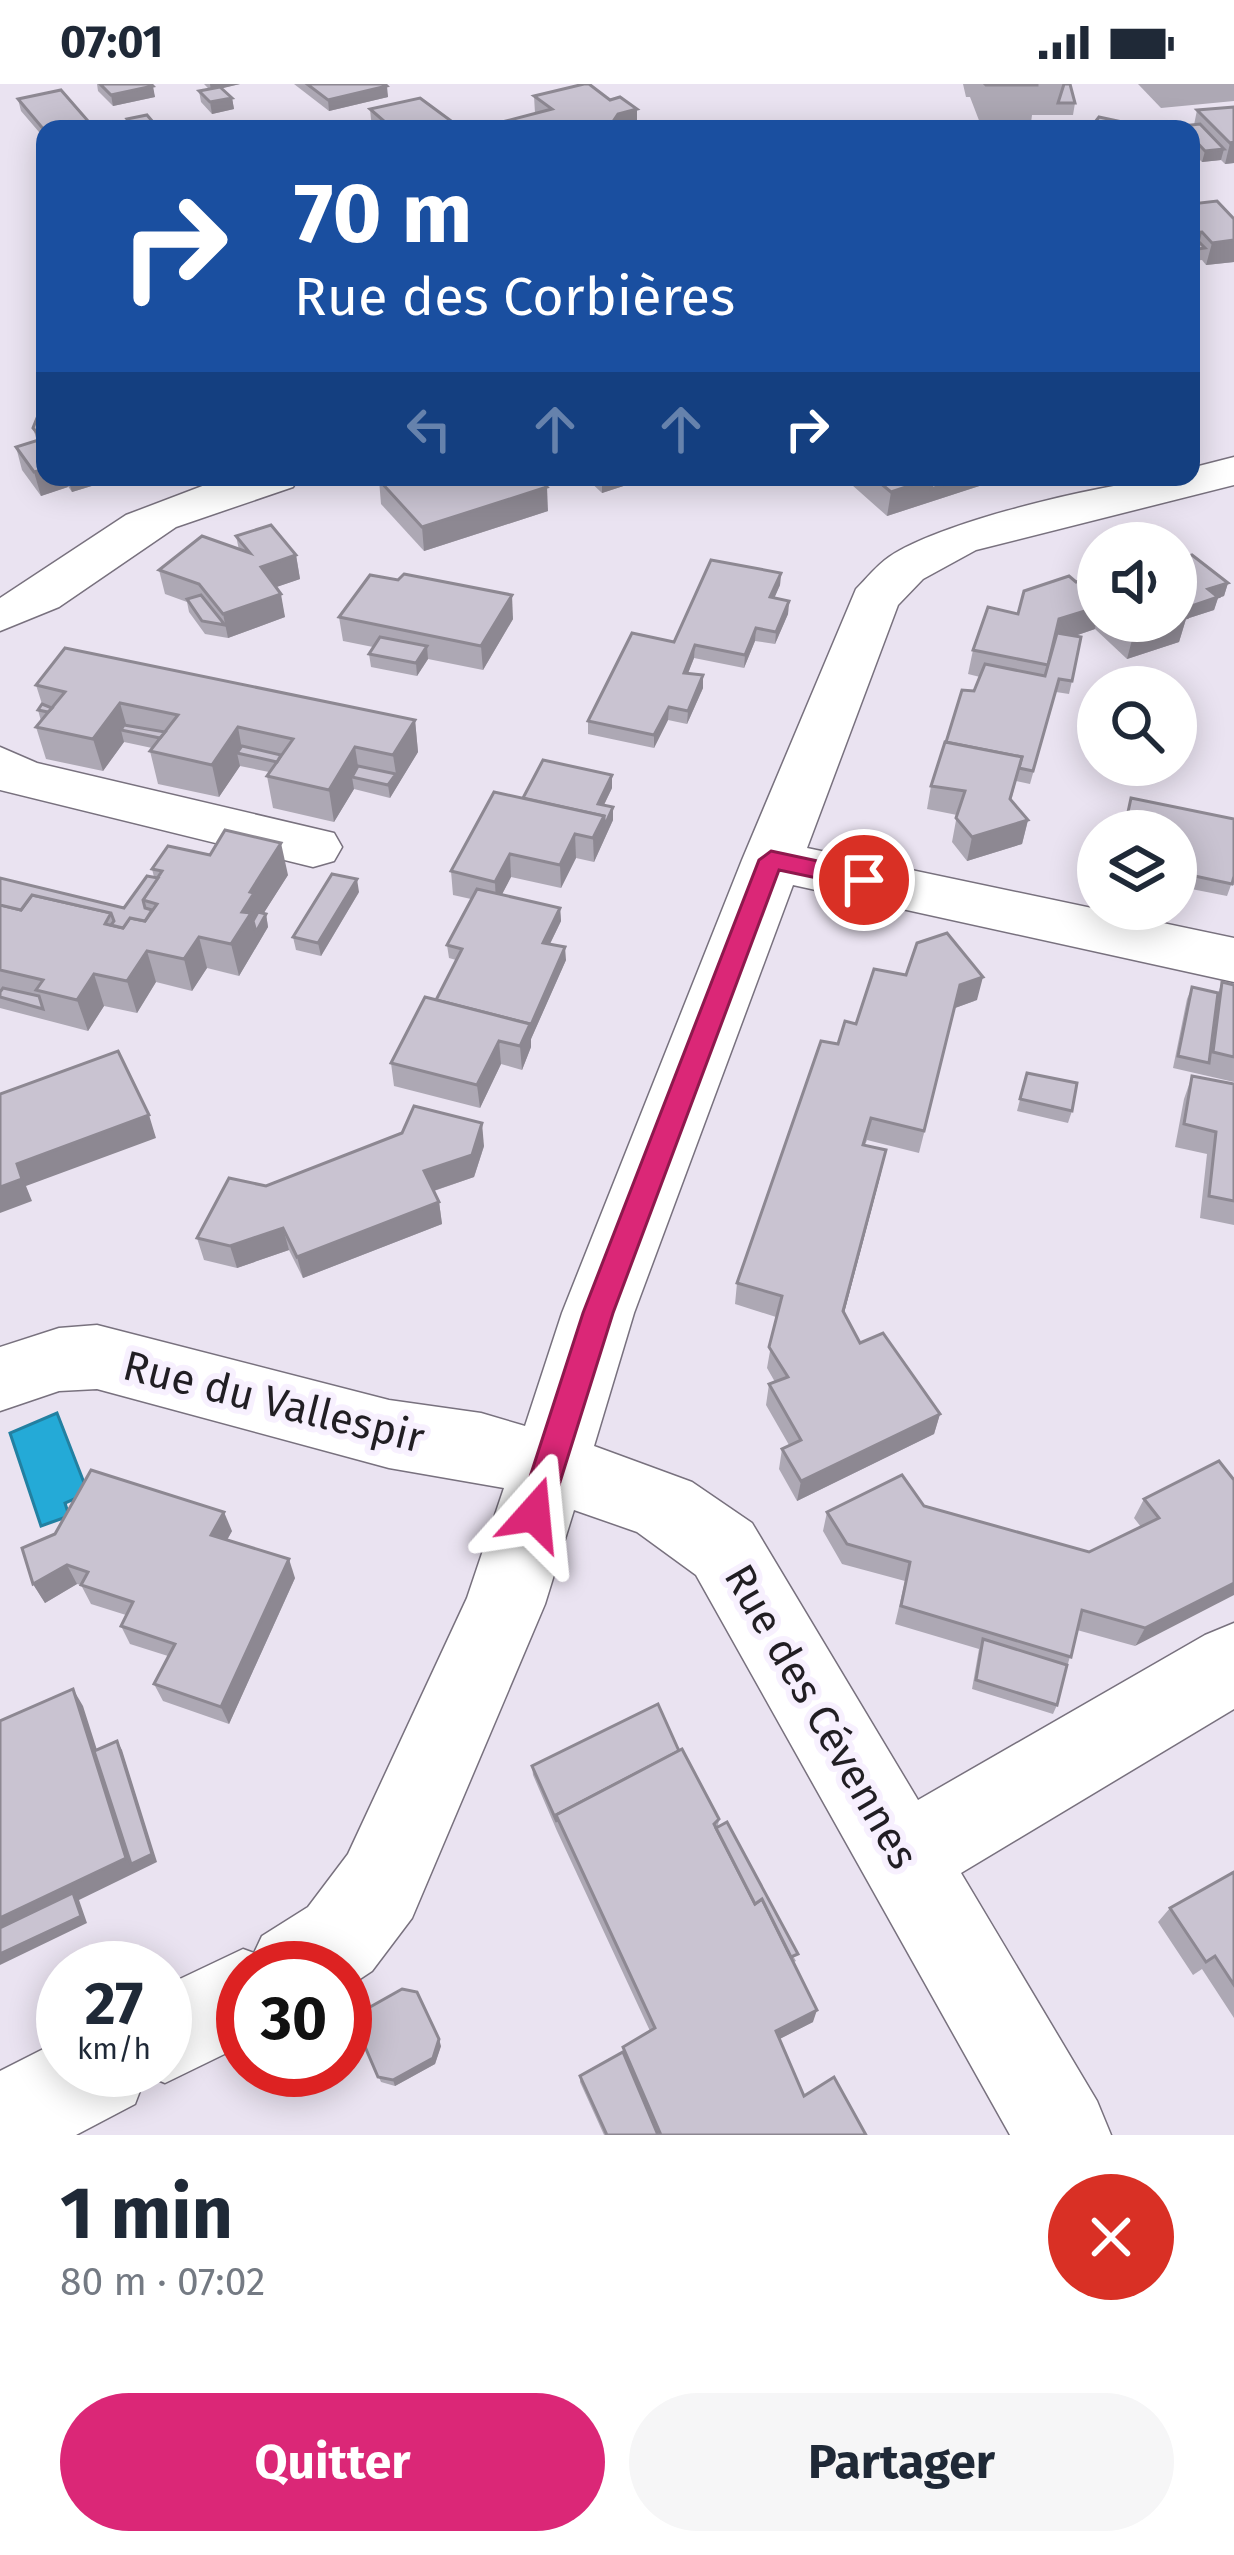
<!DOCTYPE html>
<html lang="fr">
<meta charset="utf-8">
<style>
:root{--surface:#fff;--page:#f6f6f7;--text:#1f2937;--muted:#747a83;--accent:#db2777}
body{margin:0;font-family:"Fira Sans",sans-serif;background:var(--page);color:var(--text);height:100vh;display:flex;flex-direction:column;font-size:45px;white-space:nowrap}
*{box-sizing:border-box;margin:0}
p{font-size:39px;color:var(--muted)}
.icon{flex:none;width:66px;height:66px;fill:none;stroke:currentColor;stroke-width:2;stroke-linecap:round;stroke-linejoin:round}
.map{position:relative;height:2051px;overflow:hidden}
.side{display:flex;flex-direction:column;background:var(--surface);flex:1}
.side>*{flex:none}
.guide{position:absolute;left:36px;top:36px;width:1164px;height:366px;border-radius:24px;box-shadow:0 6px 30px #0003;background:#1a4fa0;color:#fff;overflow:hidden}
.tools{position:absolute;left:1077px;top:438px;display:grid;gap:24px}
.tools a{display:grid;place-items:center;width:120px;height:120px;border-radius:50%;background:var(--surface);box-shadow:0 6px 30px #0003;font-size:60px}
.speed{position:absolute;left:36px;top:1857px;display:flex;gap:24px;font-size:60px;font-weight:700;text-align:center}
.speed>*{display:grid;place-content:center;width:156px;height:156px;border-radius:50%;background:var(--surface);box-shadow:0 6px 30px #0003;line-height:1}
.speed small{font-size:30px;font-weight:400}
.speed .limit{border:18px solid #d22;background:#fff;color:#111}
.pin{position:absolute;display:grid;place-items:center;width:102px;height:102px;color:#fff;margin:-51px;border:6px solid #fff;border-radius:50%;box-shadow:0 3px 12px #0007}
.me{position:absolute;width:132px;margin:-66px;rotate:18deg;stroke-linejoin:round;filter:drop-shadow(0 0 9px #0008)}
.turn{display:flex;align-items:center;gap:42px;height:252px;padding:0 60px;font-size:54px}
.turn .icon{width:156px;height:156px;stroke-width:2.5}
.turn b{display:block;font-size:84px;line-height:102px}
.lanes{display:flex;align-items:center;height:114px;padding:0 60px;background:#0003;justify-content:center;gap:60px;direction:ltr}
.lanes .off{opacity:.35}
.round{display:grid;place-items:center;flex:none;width:126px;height:126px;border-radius:63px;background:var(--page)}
.summary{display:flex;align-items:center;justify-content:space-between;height:204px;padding:0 60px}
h1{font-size:72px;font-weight:700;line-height:90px}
.primary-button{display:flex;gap:24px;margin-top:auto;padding:24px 60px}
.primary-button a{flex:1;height:138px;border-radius:72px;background:var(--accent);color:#fff;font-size:48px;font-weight:700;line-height:138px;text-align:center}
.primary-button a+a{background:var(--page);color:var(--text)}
.status{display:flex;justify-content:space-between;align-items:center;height:84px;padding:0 60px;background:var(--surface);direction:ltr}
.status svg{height:33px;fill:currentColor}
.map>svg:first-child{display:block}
.water{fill:#24aad7;stroke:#2380a1;stroke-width:3}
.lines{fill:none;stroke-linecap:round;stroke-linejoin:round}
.minor-casing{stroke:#78717e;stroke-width:3}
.minor{fill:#fff;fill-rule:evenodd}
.wall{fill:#ada8b4}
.shaded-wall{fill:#8d8892}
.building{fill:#c9c3d1;stroke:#8d8892;stroke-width:3}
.route{fill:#db2777;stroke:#8e194d;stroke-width:3}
.labels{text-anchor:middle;stroke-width:12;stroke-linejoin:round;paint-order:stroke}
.street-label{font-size:42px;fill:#211e23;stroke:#f7f0fe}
</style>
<div class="status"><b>07:01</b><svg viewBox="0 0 49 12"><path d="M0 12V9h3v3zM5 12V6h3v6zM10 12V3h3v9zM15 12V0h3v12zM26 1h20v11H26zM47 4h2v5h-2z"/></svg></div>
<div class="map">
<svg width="1234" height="2051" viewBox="0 0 1234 2051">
<rect width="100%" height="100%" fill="#eae3f1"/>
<polygon class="water" points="57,1329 88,1409 65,1419 69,1432 41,1442 10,1349"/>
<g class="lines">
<defs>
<g id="minor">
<path d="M1234,373V401L976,466L923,495L898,521L807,764L1234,854V898L793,801L634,1229L594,1362L692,1398L752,1439L918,1716L1205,1551L1234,1539V1625L961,1789L1097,2017L1111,2051H1010L696,1491L637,1448L574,1426L545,1520L412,1834L372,1887L345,1905V1884H243V1961L165,1999L146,1991L135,2020L76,2051H0V1987L63,1955V1986H165V1902L243,1865L254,1869L262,1852L308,1823L348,1770L467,1514L504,1404L389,1384L97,1305L59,1307L0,1327V1263L59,1244L97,1241L389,1316L481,1329L525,1342L562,1229L742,776L856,505C866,495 877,481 889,473C942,436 1126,393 1191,393V384Z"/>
<polygon points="226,393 299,393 293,403 176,443 59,523 0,547 0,514 126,431"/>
<polygon points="0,663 37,679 334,749 342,763 334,777 313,783 0,706"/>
</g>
</defs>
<use href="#minor" class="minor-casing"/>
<use href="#minor" class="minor"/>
</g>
<g class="wall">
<polygon points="97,0 151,0 155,13 113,22 98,7"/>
<polygon points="204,0 240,0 222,4 232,14 234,25 212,30 201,18 199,7 209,5"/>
<polygon points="294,0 385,0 388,13 329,27"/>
<polygon points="963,0 1070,0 1075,19 1073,31 1032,31 1031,39 980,39 970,13 966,13"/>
<polygon points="1138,0 1234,0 1234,17 1161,24"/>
<polygon points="534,12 637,45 507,45 506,37 535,29"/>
<polygon points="18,15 88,37 89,45 45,45 45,55 21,27"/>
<polygon points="1234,23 1234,79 1225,80 1221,76 1202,78 1191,67 1191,45 1181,45 1182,42 1194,41 1197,26"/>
<polygon points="370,25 462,45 372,45"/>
<polygon points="1191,120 1234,135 1234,178 1206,181 1202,176 1191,177"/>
<polygon points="45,314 45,393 121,393 72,408 67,401 68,403 41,412 22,386 16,363 37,357 33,344"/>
<polygon points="585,393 651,393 602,409"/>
<polygon points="843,393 1007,393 887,432"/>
<polygon points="421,394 548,427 424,467 381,420 379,396"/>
<polygon points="236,452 296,471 300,495 276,503 285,533 228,554 205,550 189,528 187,518 165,510 159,486 239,466"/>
<polygon points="781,489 780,501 774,514 789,517 788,530 775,560 755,557 744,584 694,574 688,589 703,604 687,640 668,636 654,664 588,650 588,637 674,558"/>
<polygon points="1098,491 1098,537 1176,537 1228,499 1224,512 1218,514 1214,526 1186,535 1179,558 1127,575 1095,545 1075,552 1072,597 1069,610 1056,608 1030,700 1016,697 1011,717 1028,736 1022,760 967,777 952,758 957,731 927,725 931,702 946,658 974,607 980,593 968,590 973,566 1018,530 1076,498"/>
<polygon points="339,533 513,535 483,586 428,575 417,592 371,583 369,570 373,563 343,557"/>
<polygon points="36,601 415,636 418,668 390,714 354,705 334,738 273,724 267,692 269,688 240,682 219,713 158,700 150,667 152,664 124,658 103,687 46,675 36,643 41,637 38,626 42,620"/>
<polygon points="612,704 604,721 613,736 594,778 576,774 561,804 511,793 502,810 560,824 561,837 550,860 566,876 531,955 531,963 522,986 501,980 480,1024 394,1002 391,979 436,916 456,876 449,874 447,861 471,815 453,811 451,787 523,714"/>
<polygon points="1131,714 1234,735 1234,801 1231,801 1227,812 1176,802 1176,747 1123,747"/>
<polygon points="152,785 288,791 263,830 266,830 268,843 239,892 207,884 192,907 156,898 137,929 104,922 88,947 0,924 0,794 124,824 154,793"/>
<polygon points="359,808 321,872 296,866 293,853"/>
<polygon points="1222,898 1234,901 1234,998 1173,984 1187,915 1192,903 1218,909"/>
<polygon points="977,916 955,924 919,1069 867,1056 865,1061 881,1089 844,1229 860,1259 940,1330 934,1350 797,1417 779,1385 782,1365 789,1361 766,1321 769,1300 775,1298 767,1284 776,1233 735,1220 737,1199 838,960 856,940"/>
<polygon points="1027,989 1072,1027 1068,1039 1017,1027"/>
<polygon points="1192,992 1234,1000 1234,1141 1200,1134 1207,1070 1175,1063 1184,1015"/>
<polygon points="484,1062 474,1093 434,1107 439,1118 442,1140 303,1194 289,1166 237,1184 204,1176 197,1154 266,1102"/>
<polygon points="1234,1396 1135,1562 1077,1546 1057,1621 1053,1630 972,1605 979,1565 895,1540 905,1497 842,1480 823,1447 827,1428 924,1422 1089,1468 1141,1443 1134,1434 1144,1415"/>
<polygon points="232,1447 227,1456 295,1494 229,1640 163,1617 154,1600 168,1572 130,1560 121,1542 126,1531 91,1520 81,1501 77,1500 45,1519 33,1500 22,1464"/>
<polygon points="679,1667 719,1735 718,1742 796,1877 794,1878 813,1938 779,1955 804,2012 866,2051 604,2051 580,1998 580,1992 623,1968 623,1963 650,1947 557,1747 533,1691 532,1682"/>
<polygon points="1234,1788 1234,1934 1202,1885 1193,1891 1158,1838 1170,1824"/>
<polygon points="357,1944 441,1962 435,1980 395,2002 381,1998"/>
</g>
<g class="shaded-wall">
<polygon points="210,0 240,0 211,7"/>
<polygon points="153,2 155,13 113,22 111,11"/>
<polygon points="387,2 388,13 329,27 328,16"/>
<polygon points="232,14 234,25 212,30 210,18"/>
<polygon points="637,25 637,45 610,45 618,30"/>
<polygon points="88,37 89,45 53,45"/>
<polygon points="1234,58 1234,79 1225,80 1230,59"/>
<polygon points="1224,65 1221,76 1202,78 1205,67"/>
<polygon points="1202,148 1198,165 1191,166 1191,149"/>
<polygon points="1234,156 1234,178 1206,181 1212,159"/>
<polygon points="45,385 45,393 65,393 68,403 41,412 34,388"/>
<polygon points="67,393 121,393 72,408"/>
<polygon points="602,393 651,393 602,409"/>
<polygon points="916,393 1007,393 887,432 891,408"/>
<polygon points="547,403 548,427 424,467 422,443"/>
<polygon points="296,471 300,495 265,507 261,483"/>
<polygon points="781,489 780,501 769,526 770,513"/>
<polygon points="1228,499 1224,512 1218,514 1214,526 1186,535 1179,558 1127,575 1133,552 1208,505"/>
<polygon points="281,510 285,533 228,554 223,530"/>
<polygon points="512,511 513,535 483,586 481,562"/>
<polygon points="789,517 788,530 775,560 776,548"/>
<polygon points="1098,523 1095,545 1054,559 1059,535"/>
<polygon points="756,544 755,557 744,584 745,571"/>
<polygon points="695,561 694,574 683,602 684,589"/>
<polygon points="427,562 428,575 417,592 416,579"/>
<polygon points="703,591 703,604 687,640 688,627"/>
<polygon points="120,619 128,647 121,646 124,658 103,687 93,655"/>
<polygon points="669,623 668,636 654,664 654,651"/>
<polygon points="415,636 418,668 390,714 388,701 396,690 393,671"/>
<polygon points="238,643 243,671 237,669 240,682 219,713 212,681"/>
<polygon points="355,663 360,695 352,693 354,705 334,738 329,706"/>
<polygon points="612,691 612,704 598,733 598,720"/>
<polygon points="613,723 613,736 594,778 593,754 604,732"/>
<polygon points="1028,736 1022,760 967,777 972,753"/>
<polygon points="575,750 576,774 561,804 560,781"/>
<polygon points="281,759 288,791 260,835 266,830 268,843 239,892 231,860 250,808"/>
<polygon points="510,770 511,793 496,822 495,798"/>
<polygon points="357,795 359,808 321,872 318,859"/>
<polygon points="560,824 561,837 544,872 543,859"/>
<polygon points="199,853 207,884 192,907 184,875"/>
<polygon points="565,863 566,876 531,955 531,963 522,986 520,962"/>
<polygon points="147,867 156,898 137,929 127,897"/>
<polygon points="94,890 104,922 88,947 77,916"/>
<polygon points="983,893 977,916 955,924 919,1069 960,901"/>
<polygon points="499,957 501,980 480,1024 477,1001"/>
<polygon points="149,1031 156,1054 26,1102 32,1117 0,1129 0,1103 17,1080"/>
<polygon points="482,1039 484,1062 474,1093 427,1109 424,1087"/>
<polygon points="886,1066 881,1089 839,1248 843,1227"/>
<polygon points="439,1118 442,1140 303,1194 297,1173"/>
<polygon points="283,1144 289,1166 237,1184 230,1162"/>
<polygon points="940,1330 934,1350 797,1417 801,1397"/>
<polygon points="224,1428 232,1447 219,1470 211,1451"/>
<polygon points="289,1475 295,1494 229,1640 221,1623"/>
<polygon points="67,1481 77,1500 45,1519 33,1500"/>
<polygon points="1234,1499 1234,1511 1135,1562 1145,1544"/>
<polygon points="73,1605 83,1622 133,1779 117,1657 122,1666 157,1778 79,1816 87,1839 0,1881 0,1834"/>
<polygon points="817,1926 813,1938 772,1959 776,1947"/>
<polygon points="439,1955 441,1962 435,1980 395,2002 393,1996"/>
</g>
<g class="building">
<polygon points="100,0 151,0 153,2 111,11"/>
<polygon points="307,0 385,0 387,2 328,16"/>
<polygon points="584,0 589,0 610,16 620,13 637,25 618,30 610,42 615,45 583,45 567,42 557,45 517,45 506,37 552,25 534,12"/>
<polygon points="985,0 1037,0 1037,1 986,1"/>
<polygon points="1064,0 1070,0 1075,19 1058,19"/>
<polygon points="220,3 232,14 210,18 199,7"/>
<polygon points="61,6 88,37 45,45 45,47 18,15"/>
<polygon points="420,14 462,45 393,45 370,25"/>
<polygon points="1234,23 1234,58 1230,59 1197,26"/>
<polygon points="147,31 158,44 135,45 127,35"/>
<polygon points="1099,33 1150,44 1074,45 1078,39 1092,42"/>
<polygon points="634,39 631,45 615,45 618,40"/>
<polygon points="1200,40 1224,65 1205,67 1191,52 1191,45 1184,45 1182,42"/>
<polygon points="1217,117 1234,135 1234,156 1212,159 1202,148 1191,149 1191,120"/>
<polygon points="1199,158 1205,164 1191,166 1191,159"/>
<polygon points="45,314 45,385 34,388 16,363 42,355 33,344"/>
<polygon points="388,393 537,393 547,403 422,443 379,396"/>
<polygon points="873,393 931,393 933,394 891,408"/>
<polygon points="931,393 970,393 931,405 933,394"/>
<polygon points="271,441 296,471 261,483 281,510 223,530 199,500 159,486 202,452 250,469 236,452"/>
<polygon points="1192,471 1228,499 1208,505 1218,513 1177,527 1176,476"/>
<polygon points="711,476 781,489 770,513 789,517 776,548 756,544 745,571 695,561 684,589 703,591 688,627 669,623 654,651 588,637 632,549 674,558"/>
<polygon points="404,490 512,511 481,562 339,533 370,491 398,496"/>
<polygon points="1098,491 1098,523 1059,535 1048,581 973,566 988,523 1018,530 1024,507 1069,492 1076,498"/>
<polygon points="201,511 225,541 202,537 187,515"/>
<polygon points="1176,526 1186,534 1133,552 1118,537 1176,537"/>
<polygon points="1057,549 1081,553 1072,597 1059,595 1033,687 1019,684 1022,673 946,658 962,606 974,607 985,580 1045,592"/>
<polygon points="380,553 427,562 416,579 369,570"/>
<polygon points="65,564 415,636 393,671 355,663 329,706 267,692 293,655 238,643 212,681 150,667 178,631 120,619 93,655 36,643 65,608 36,601"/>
<polygon points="42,620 52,624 48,628 38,626"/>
<polygon points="124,641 165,648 160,654 121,646"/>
<polygon points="945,658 1022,673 1010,715 1028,736 972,753 956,734 965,707 931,702"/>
<polygon points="242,662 281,671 277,678 237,669"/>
<polygon points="543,676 612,691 598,720 613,723 604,743 604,732 523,714"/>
<polygon points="358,682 396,690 388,701 352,693"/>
<polygon points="494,708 604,732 593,754 575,750 560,781 510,770 495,798 451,787"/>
<polygon points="1131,714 1234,735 1234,792 1232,800 1176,788 1176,747 1124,747"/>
<polygon points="225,746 281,759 250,808 254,809 242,828 251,829 231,860 199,853 184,875 147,867 127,897 94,890 77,916 36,906 43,896 0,886 0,821 21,826 32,811 111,829 105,840 123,844 130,834 145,837 157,820 143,816 162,787 152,785 168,762 210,771"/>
<polygon points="332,790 357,795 318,859 293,853"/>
<polygon points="147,792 158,794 143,816 145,824 152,826 145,837 130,834 123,844 111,841 114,837 111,829 32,811 21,826 0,821 0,794 124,824"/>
<polygon points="477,805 560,824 543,859 565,863 530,943 530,940 436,916 462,865 447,861"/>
<polygon points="258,828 266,830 256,848 253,837"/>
<polygon points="947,849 983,893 960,901 924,1047 871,1034 863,1061 886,1066 843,1227 860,1259 883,1249 940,1330 801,1397 782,1365 801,1356 769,1300 788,1293 769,1263 782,1212 737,1199 821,957 838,960 845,937 856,940 874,885 906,891 917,859"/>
<polygon points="1222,898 1234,901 1234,973 1213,968"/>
<polygon points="1192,903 1218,909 1209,979 1178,972"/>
<polygon points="3,904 39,912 43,925 0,913 0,908"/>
<polygon points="425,913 530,940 520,962 499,957 477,1001 391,979"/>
<polygon points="118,967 149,1031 17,1080 22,1095 0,1103 0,1010"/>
<polygon points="1027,989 1077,999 1072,1027 1020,1015"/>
<polygon points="1192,992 1234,1000 1234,1117 1209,1112 1216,1048 1184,1040"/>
<polygon points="414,1022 482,1039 472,1071 424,1087 439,1118 297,1173 283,1144 230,1162 197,1154 229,1094 266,1102 402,1049"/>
<polygon points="1219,1377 1234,1396 1234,1499 1145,1544 1082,1526 1071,1573 901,1522 910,1478 847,1460 827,1428 902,1391 924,1422 1089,1468 1159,1434 1144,1415"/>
<polygon points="91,1386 224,1428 211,1451 289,1475 221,1623 154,1600 175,1560 121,1542 133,1518 81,1501 88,1488 67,1481 33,1500 22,1464 55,1450"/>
<polygon points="983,1555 1067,1581 1057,1621 976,1596"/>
<polygon points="73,1605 126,1774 0,1834 0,1637"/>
<polygon points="658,1620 679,1667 556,1731 557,1738 532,1682"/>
<polygon points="117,1657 152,1770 131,1780 94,1667"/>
<polygon points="682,1665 719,1735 714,1740 755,1820 762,1815 817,1926 776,1947 804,2012 834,1993 866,2051 661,2051 623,1963 655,1944 556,1731"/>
<polygon points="727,1738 798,1870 791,1873 762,1815 755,1820 716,1744"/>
<polygon points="1234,1788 1234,1901 1215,1872 1206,1878 1170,1824"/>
<polygon points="73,1809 81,1832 0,1870 0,1844"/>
<polygon points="402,1905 417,1908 439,1955 433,1974 393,1996 378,1993 357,1944 363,1927"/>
<polygon points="623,1968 658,2051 607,2051 580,1992"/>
</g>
<polygon class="route" points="771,767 864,787 876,796 864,804 779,786 613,1229 550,1430 545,1440 534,1444 523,1440 518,1430 583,1229 759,776"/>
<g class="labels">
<g class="street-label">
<text transform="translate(274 1317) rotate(14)" y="15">Rue du Vallespir</text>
<text transform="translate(822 1632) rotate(60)" y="15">Rue des Cévennes</text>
</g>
</g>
</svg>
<div class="tools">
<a><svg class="icon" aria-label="sound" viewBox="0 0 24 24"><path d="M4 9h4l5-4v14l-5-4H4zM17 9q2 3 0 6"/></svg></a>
<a><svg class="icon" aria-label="search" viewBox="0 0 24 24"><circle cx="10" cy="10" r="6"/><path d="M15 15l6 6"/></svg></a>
<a><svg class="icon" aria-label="layers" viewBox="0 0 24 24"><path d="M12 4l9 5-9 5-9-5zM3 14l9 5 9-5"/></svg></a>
</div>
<div class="speed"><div>27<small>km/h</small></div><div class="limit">30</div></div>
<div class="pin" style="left:864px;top:796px;background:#d93025"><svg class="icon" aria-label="arrive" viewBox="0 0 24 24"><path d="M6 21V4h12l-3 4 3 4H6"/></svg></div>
<svg class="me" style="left:534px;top:1430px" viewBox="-20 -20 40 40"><path d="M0-17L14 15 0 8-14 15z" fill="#db2777" stroke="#fff" stroke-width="4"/></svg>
<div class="guide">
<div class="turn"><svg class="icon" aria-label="right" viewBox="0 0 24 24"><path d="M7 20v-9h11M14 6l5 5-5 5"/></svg><div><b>70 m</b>Rue des Corbières</div></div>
<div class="lanes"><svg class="icon off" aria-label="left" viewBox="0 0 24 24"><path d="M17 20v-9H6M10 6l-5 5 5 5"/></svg><svg class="icon off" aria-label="ahead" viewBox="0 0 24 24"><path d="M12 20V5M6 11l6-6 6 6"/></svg><svg class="icon off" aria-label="ahead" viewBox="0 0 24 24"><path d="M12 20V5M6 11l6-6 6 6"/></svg><svg class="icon" aria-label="right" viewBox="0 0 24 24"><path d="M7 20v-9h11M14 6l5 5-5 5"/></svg></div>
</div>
</div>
<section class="side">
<div class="summary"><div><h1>1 min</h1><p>80 m · 07:02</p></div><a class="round" style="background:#d93025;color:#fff"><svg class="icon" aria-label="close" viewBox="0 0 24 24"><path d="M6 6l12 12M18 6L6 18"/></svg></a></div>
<div class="primary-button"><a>Quitter</a><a>Partager</a></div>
</section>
